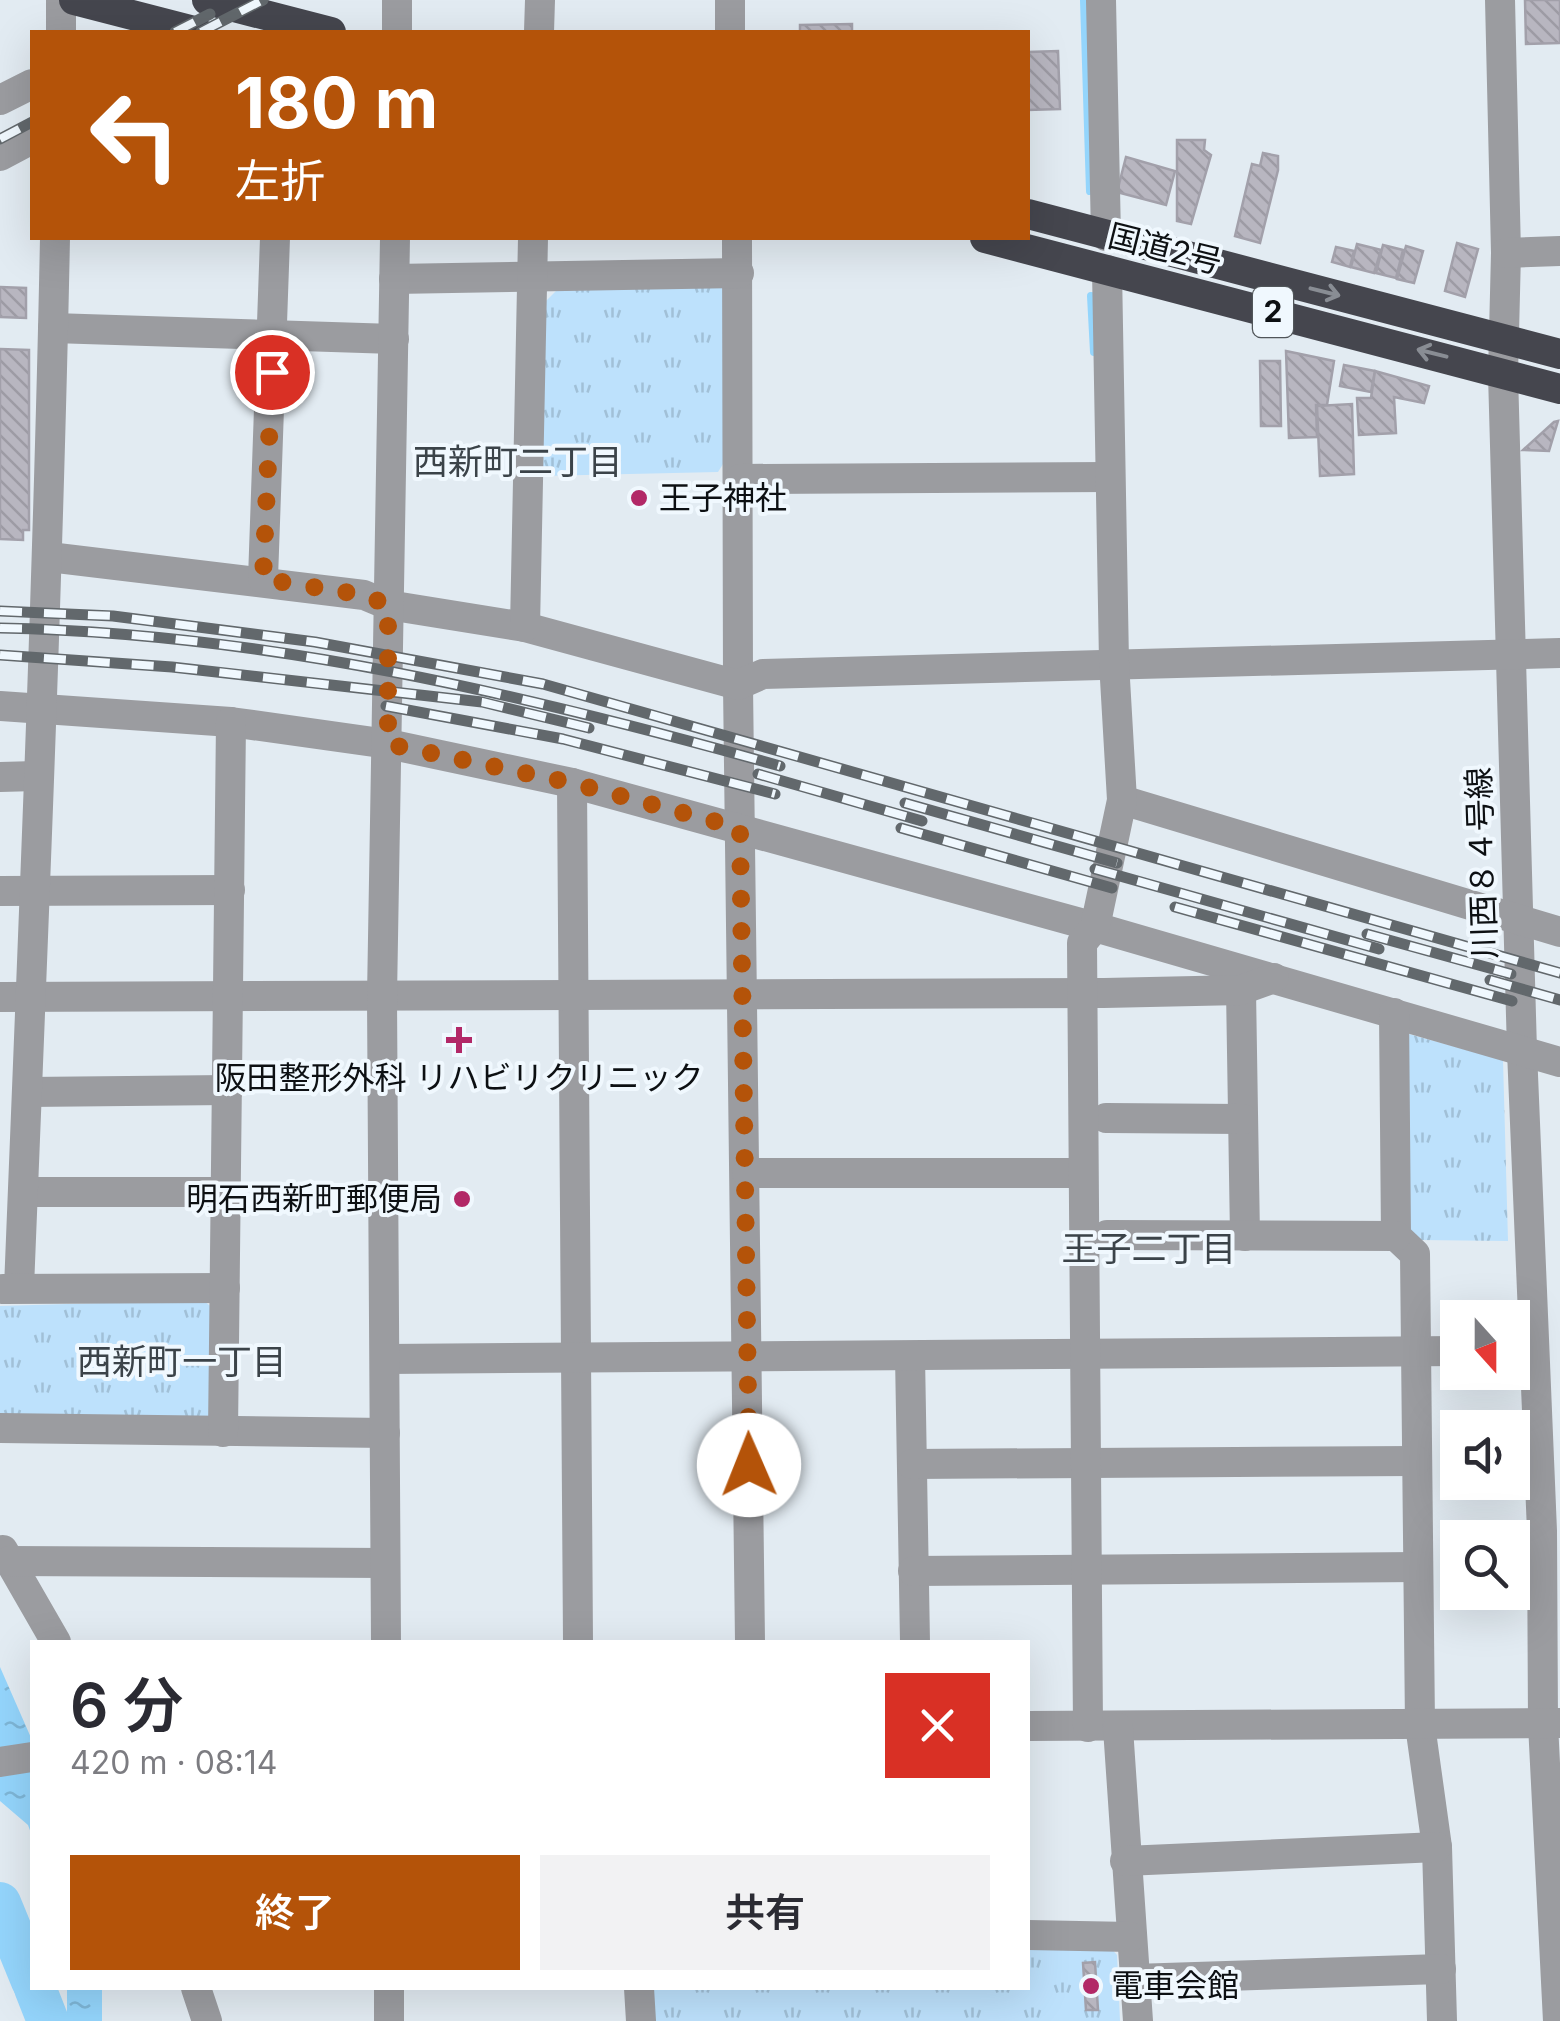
<!DOCTYPE html>
<html lang="ja">
<meta charset="utf-8">
<style>
:root{--surface:#fff;--page:#f2f2f3;--text:#2b2b33;--muted:#7c7c81;--accent:#b45309}
body{margin:0;font-family:Inter,"Noto Sans JP",sans-serif;background:var(--page);color:var(--text);height:100vh;display:flex;flex-direction:column;font-size:38px;white-space:nowrap}
*{box-sizing:border-box;margin:0}
p{font-size:32px;color:var(--muted)}
.icon{flex:none;width:55px;height:55px;fill:none;stroke:currentColor;stroke-width:2;stroke-linecap:round;stroke-linejoin:round}
.map{position:relative;flex:1;overflow:hidden}
.panel{position:absolute;left:30px;top:1640px;width:1000px;height:350px;display:flex;flex-direction:column;background:var(--surface);border-radius:0px;box-shadow:0 10px 40px #0002}
.panel>*{flex:none}
.banner{position:absolute;left:30px;top:30px;width:1000px;height:210px;border-radius:0px;box-shadow:0 10px 40px #0002;background:#b45309;color:#fff;overflow:hidden}
.needle{width:65px;rotate:159deg}
.fabs{position:absolute;left:1440px;top:1300px;display:grid;gap:20px}
.fabs a{display:grid;place-items:center;width:90px;height:90px;border-radius:0px;background:var(--surface);box-shadow:0 10px 40px #0002;font-size:50px}
.pin{position:absolute;display:grid;place-items:center;width:85px;height:85px;color:#fff;margin:-42px;border:5px solid #fff;border-radius:50%;box-shadow:0 2px 10px #0007}
.me{position:absolute;width:110px;margin:-55px;rotate:359deg;stroke-linejoin:round;filter:drop-shadow(0 0 8px #0008)}
.turn{display:flex;align-items:center;gap:35px;height:210px;padding:0 40px;font-size:45px}
.turn .icon{width:130px;height:130px;stroke-width:2.5}
.turn b{display:block;font-size:70px;line-height:85px}
.round{display:grid;place-items:center;flex:none;width:105px;height:105px;border-radius:0px;background:var(--page)}
.overview{display:flex;align-items:center;justify-content:space-between;height:170px;padding:0 40px}
h1{font-size:60px;font-weight:600;line-height:75px}
.primary-button{display:flex;gap:20px;margin-top:auto;padding:20px 40px}
.primary-button a{flex:1;height:115px;border-radius:0px;background:var(--accent);color:#fff;font-size:40px;font-weight:600;line-height:115px;text-align:center}
.primary-button a+a{background:var(--page);color:var(--text)}
.map>svg:first-child{display:block}
.park{fill:url(#park-tufts)}
.water{fill:url(#water-ripples)}
.lines{fill:none;stroke-linecap:round;stroke-linejoin:round}
.stream{stroke:#94d5fc;stroke-width:8}
.river{stroke:#94d5fc;stroke-width:42}
.building{fill:url(#building-back-hatch);stroke:#a2a0aa;stroke-width:2.5}
.minor{stroke:#9b9ca0;stroke-width:30}
.highway{stroke:#45464e;stroke-width:30}
.rail-casing{stroke:#62686c;stroke-width:11}
.rail{stroke:#f0f8fe;stroke-width:8;stroke-dasharray:22;stroke-linecap:butt}
.oneway{stroke:#898d94}
.route{stroke:#b45309;stroke-width:18;stroke-dasharray:0 32.4}
.poi-dot{fill:#b22867;stroke:#f0f8fe;stroke-width:4}
.labels{text-anchor:middle;stroke-width:8;stroke-linejoin:round;paint-order:stroke}
.shield{fill:#f0f8fe;stroke:#51565a;stroke-width:2.5}
.shield-label{font-size:30px;font-weight:bold;fill:#0d1013}
.street-label{font-size:32px;fill:#0d1013;stroke:#f0f8fe}
.poi-label{font-size:32px;fill:#0d1013;stroke:#f0f8fe;text-anchor:start}
.neighbourhood-label{font-size:35px;fill:#3b4349;stroke:#f0f8fe}
</style>
<div class="map">
<svg width="1560" height="2021" viewBox="0 0 1560 2021">
<defs>
<pattern id="park-tufts" width="24" height="20" patternUnits="userSpaceOnUse" patternTransform="scale(2.5)"><rect width="24" height="20" fill="#bde1fc"/><path d="M3 7l-1-3M5 7V3M7 7l1-3M15 17l-1-3M17 17v-4M19 17l1-3" fill="none" stroke="#a1c0d7"/></pattern>
<pattern id="water-ripples" width="26" height="14" patternUnits="userSpaceOnUse" patternTransform="scale(2.5)"><rect width="26" height="14" fill="#94d5fc"/><path d="M2 4q2-2 4 0t4 0M15 11q2-2 4 0t4 0" fill="none" stroke="#7eb6d7"/></pattern>
<pattern id="building-back-hatch" width="6" height="6" patternUnits="userSpaceOnUse" patternTransform="scale(2.5)"><rect width="6" height="6" fill="#b8b6c0"/><path d="M-1 5l2 2M0 0l6 6M5-1l2 2" fill="none" stroke="#9d9ba4"/></pattern>
</defs>
<rect width="100%" height="100%" fill="#e2ebf2"/>
<g class="park">
<polygon points="724,285 725,461 718,472 541,476 546,301 557,290"/>
<polygon points="1405,1033 1503,1060 1508,1241 1419,1240 1409,1230"/>
<polygon points="203,1300 216,1311 212,1415 202,1423 0,1419 0,1306"/>
<polygon points="1028,1946 1109,1946 1117,1955 1120,2021 651,2021 650,1988 1028,1988"/>
</g>
<g class="water">
<polygon points="0,1667 32,1740 32,1836 28,1825 0,1801"/>
<rect x="67" y="1988" width="35" height="33"/>
</g>
<g class="lines">
<g class="stream">
<polyline points="1084,0 1090,191"/>
<polyline points="1091,296 1094,352"/>
</g>
<g class="river">
<polyline points="0,1903 32,1981"/>
<polyline points="35,1988 48,2021"/>
</g>
</g>
<g class="building">
<polygon points="1525,0 1560,0 1560,43 1526,44"/>
<polygon points="852,24 852,32 800,32 800,25"/>
<polygon points="1058,51 1060,109 1028,110 1028,52"/>
<polygon points="1177,140 1205,140 1204,150 1211,155 1191,224 1177,221"/>
<polygon points="1263,153 1278,156 1278,170 1260,243 1235,236 1252,164 1260,166"/>
<polygon points="1126,157 1175,171 1166,205 1117,192"/>
<polygon points="1457,243 1478,249 1465,297 1445,291"/>
<polygon points="1357,244 1381,250 1374,273 1351,267"/>
<polygon points="1383,245 1403,250 1396,278 1376,273"/>
<polygon points="1406,246 1423,251 1414,283 1397,279"/>
<polygon points="1336,247 1354,251 1350,267 1332,262"/>
<polygon points="0,287 26,288 26,318 0,317"/>
<polygon points="0,349 29,350 29,530 23,530 23,540 0,539"/>
<polygon points="1286,351 1334,361 1327,405 1316,405 1317,437 1289,438"/>
<polygon points="1260,361 1280,361 1281,426 1261,426"/>
<polygon points="1344,365 1375,371 1371,392 1340,386"/>
<polygon points="1375,371 1429,386 1424,403 1394,397 1396,433 1359,435 1357,398 1371,398"/>
<polygon points="1352,404 1354,474 1320,476 1317,406"/>
<polygon points="1558,421 1549,451 1523,450 1554,422"/>
<polygon points="1095,1962 1098,2010 1086,2010 1083,1963"/>
</g>
<g class="lines">
<g class="minor">
<polyline points="730,0 730,32"/>
<polyline points="1101,0 1106,236"/>
<polyline points="1500,0 1506,253 1503,374 1522,1051 1542,1531 1543,1724 1558,2021"/>
<polyline points="61,32 61,0"/>
<polyline points="397,32 397,0"/>
<polyline points="539,32 540,0"/>
<polyline points="0,100 32,84"/>
<polyline points="0,156 32,139"/>
<polyline points="737,238 738,685 750,1642"/>
<polyline points="1506,253 1560,251"/>
<polyline points="394,279 739,273"/>
<polyline points="53,328 394,339"/>
<polyline points="740,479 1109,477"/>
<polyline points="49,557 364,595 388,605 525,627 738,685 763,674 1560,653"/>
<polyline points="263,579 275,238"/>
<polyline points="525,627 533,238"/>
<polyline points="0,706 231,722 388,744 572,783 1095,927 1560,1062"/>
<polyline points="0,777 36,776"/>
<polyline points="572,783 578,1642"/>
<polyline points="1122,800 1560,932"/>
<polyline points="0,891 230,890"/>
<polyline points="1241,990 1245,1236"/>
<polyline points="0,997 1104,993 1241,990 1274,978"/>
<polyline points="1394,1013 1396,1236 1415,1254 1420,1725 1437,1847 1442,2021"/>
<polyline points="27,1092 228,1090"/>
<polyline points="1106,1118 1243,1119"/>
<polyline points="747,1173 1081,1173"/>
<polyline points="23,1192 226,1192"/>
<polyline points="1107,1235 1396,1236"/>
<path d="M19,1288C33,938 48,588 55,238"/>
<polyline points="3,1289 225,1288"/>
<polyline points="910,1356 915,1642"/>
<polyline points="386,1359 1458,1351"/>
<polyline points="0,1428 385,1433"/>
<polyline points="223,1432 231,722"/>
<polyline points="912,1464 1416,1461"/>
<polyline points="3,1550 56,1642"/>
<polyline points="9,1561 385,1563"/>
<polyline points="913,1571 1418,1567"/>
<polyline points="386,1642 382,997 395,238"/>
<polyline points="1028,1726 1560,1723"/>
<polyline points="1088,1727 1082,943 1095,927 1122,800 1114,662 1107,270"/>
<polyline points="1118,1728 1138,2021"/>
<polyline points="0,1762 32,1757"/>
<polyline points="1125,1861 1437,1847"/>
<polyline points="1028,1935 1131,1937"/>
<polyline points="1134,1979 1441,1969"/>
<polyline points="196,1988 207,2021"/>
<polyline points="389,1988 389,2021"/>
<polyline points="639,1988 641,2021"/>
</g>
<g class="highway">
<polyline points="74,0 198,32"/>
<polyline points="207,0 331,32"/>
<polyline points="1028,214 1560,354"/>
<polyline points="985,238 1560,389"/>
</g>
<defs>
<g id="rail">
<polyline points="175,32 210,14"/>
<polyline points="201,32 263,0"/>
<polyline points="0,139 32,122"/>
<polyline points="0,611 113,616 315,642 543,684 1560,973"/>
<path d="M0,628C266,633 526,695 780,766"/>
<polyline points="0,655 172,667 482,702 589,728"/>
<polyline points="386,706 563,739 775,794"/>
<polyline points="758,774 922,821"/>
<polyline points="905,803 1117,863"/>
<polyline points="901,828 1112,888"/>
<polyline points="1095,869 1379,949"/>
<polyline points="1175,907 1512,1001"/>
<polyline points="1367,934 1511,974"/>
<polyline points="1490,980 1560,1000"/>
</g>
</defs>
<use href="#rail" class="rail-casing"/>
<use href="#rail" class="rail"/>
</g>
<defs><path id="oneway-shaft" d="M-6 0H5M1.5-3L5.5 0L1.5 3" fill="none" stroke-width="1.6" stroke-linecap="round" stroke-linejoin="round" transform="scale(2.5)"/></defs>
<g class="oneway">
<use href="#oneway-shaft" transform="translate(1325 292) rotate(14)"/>
<use href="#oneway-shaft" transform="translate(1432 353) rotate(-166)"/>
</g>
<g class="lines">
<polyline class="route" points="272,372 263,579 364,595 388,605 388,744 572,783 740,828 749,1465"/>
</g>
<g class="poi-dot">
<circle cx="639" cy="498" r="10"/>
<path d="M454 1025h10v10h10v10h-10v10h-10v-10h-10v-10h10z"/>
<circle cx="462" cy="1199" r="10"/>
<circle cx="1091" cy="1986" r="10"/>
</g>
<g class="labels">
<rect class="shield" x="1253" y="287" width="40" height="50" rx="8"/>
<g class="shield-label">
<text x="1273" y="322">2</text>
</g>
<g class="street-label">
<text transform="translate(1165 249) rotate(14)" y="11">国道2号</text>
<text transform="translate(1482 863) rotate(-92)" y="11">川西８４号線</text>
</g>
<g class="poi-label">
<text x="659" y="509">王子神社</text>
<text x="459" y="1089" text-anchor="middle">阪田整形外科 リハビリクリニック</text>
<text x="442" y="1210" text-anchor="end">明石西新町郵便局</text>
<text x="1111" y="1997">電車会館</text>
</g>
<g class="neighbourhood-label">
<text x="518" y="474">西新町二丁目</text>
<text x="1149" y="1261">王子二丁目</text>
<text x="182" y="1374">西新町一丁目</text>
</g>
</g>
</svg>
<div class="fabs">
<a><svg class="needle" viewBox="-14 -14 28 28"><path d="M0-13l5 13h-10z" fill="#e53935"/><path d="M0 13l5-13h-10z" fill="#7c7c81"/></svg></a>
<a><svg class="icon" aria-label="sound" viewBox="0 0 24 24"><path d="M4 9h4l5-4v14l-5-4H4zM17 9q2 3 0 6"/></svg></a>
<a><svg class="icon" aria-label="search" viewBox="0 0 24 24"><circle cx="10" cy="10" r="6"/><path d="M15 15l6 6"/></svg></a>
</div>
<div class="pin" style="left:272px;top:372px;background:#d93025"><svg class="icon" aria-label="arrive" viewBox="0 0 24 24"><path d="M6 21V4h12l-3 4 3 4H6"/></svg></div>
<svg class="me" style="left:749px;top:1465px" viewBox="-20 -20 40 40"><circle r="19" fill="#fff"/><path d="M0-13L10 11 0 6-10 11z" fill="#b45309"/></svg>
<div class="banner">
<div class="turn"><svg class="icon" aria-label="left" viewBox="0 0 24 24"><path d="M17 20v-9H6M10 6l-5 5 5 5"/></svg><div><b>180 m</b>左折</div></div>
</div>
<section class="panel">
<div class="overview"><div><h1>6 分</h1><p>420 m · 08:14</p></div><a class="round" style="background:#d93025;color:#fff"><svg class="icon" aria-label="close" viewBox="0 0 24 24"><path d="M6 6l12 12M18 6L6 18"/></svg></a></div>
<div class="primary-button"><a>終了</a><a>共有</a></div>
</section>
</div>
